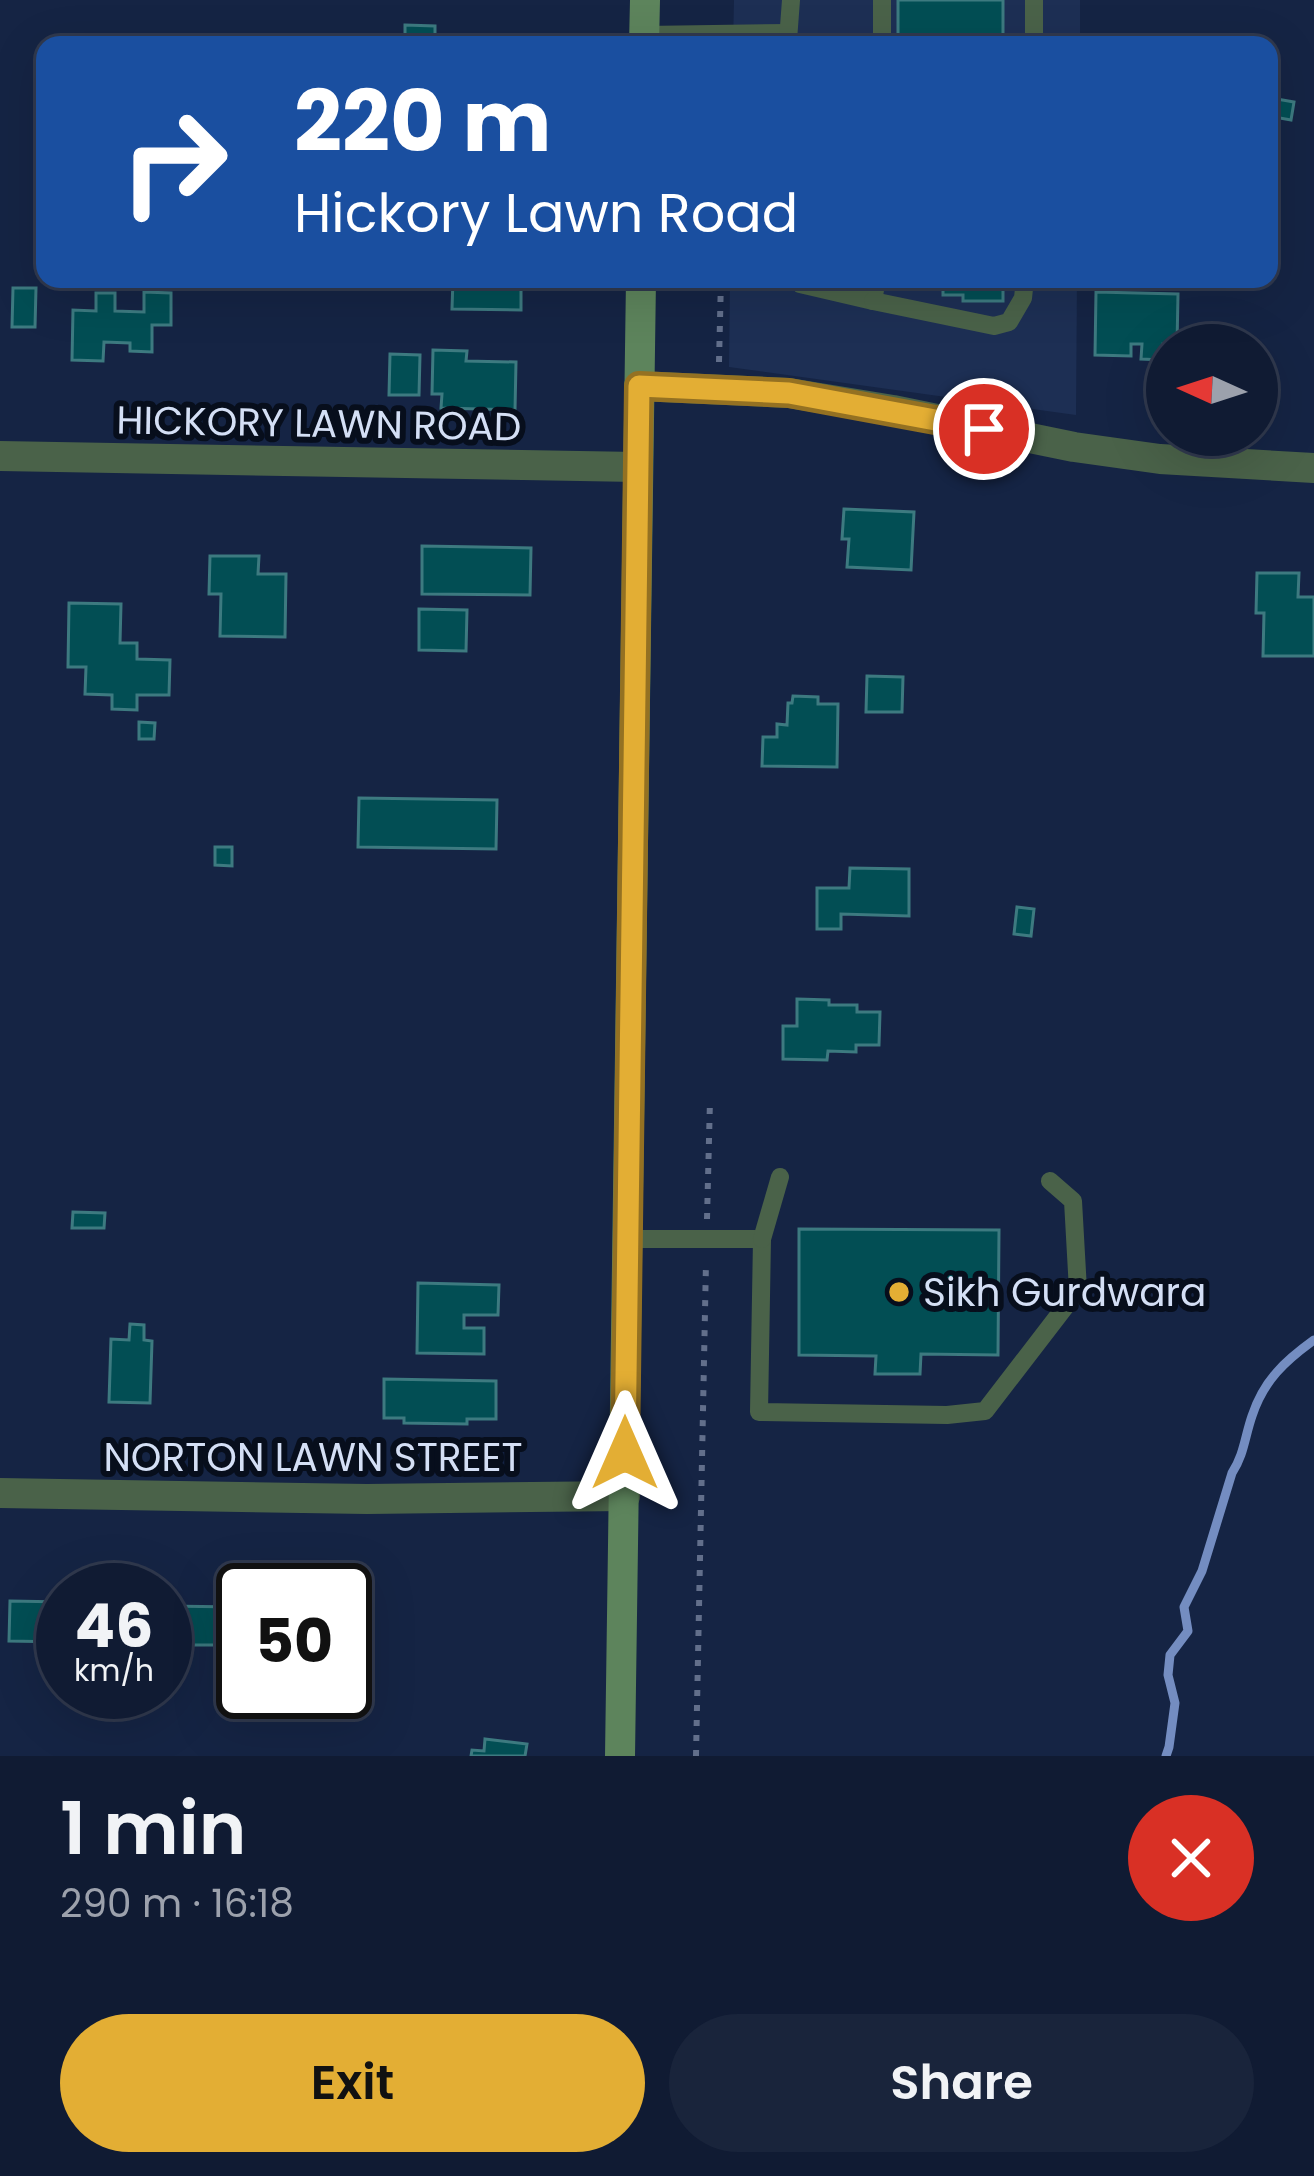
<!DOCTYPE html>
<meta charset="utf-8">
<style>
:root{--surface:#101b33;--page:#19243b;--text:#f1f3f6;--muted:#9ca1ac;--line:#30394e;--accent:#e3ae34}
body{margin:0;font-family:Poppins,sans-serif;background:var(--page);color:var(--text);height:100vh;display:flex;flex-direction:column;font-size:45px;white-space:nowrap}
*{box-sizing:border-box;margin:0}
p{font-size:39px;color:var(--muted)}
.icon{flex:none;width:66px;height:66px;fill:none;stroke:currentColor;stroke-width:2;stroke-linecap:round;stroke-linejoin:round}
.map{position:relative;height:1756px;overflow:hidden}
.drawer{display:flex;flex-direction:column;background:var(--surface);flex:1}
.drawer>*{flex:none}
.hud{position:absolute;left:36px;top:36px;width:1242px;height:252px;border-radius:24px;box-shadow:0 12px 48px #0002,0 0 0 3px var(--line);background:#1a4fa0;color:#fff;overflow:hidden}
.needle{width:78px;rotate:273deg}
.fabs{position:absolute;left:1146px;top:324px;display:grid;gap:24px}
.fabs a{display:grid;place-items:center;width:132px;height:132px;border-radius:50%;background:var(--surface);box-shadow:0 12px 48px #0002,0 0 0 3px var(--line);font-size:60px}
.speed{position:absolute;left:36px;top:1563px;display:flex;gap:24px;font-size:60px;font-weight:700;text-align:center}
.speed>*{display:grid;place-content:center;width:156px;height:156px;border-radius:50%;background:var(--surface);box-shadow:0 12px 48px #0002,0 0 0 3px var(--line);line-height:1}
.speed small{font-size:30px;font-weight:400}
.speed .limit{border:6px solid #111;border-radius:18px;background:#fff;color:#111}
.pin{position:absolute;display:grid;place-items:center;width:102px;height:102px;color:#fff;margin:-51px;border:6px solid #fff;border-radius:50%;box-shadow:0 3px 12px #0007}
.me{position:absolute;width:132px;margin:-66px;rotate:0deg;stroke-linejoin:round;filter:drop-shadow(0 0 9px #0008)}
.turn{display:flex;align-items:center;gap:42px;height:252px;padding:0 60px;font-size:54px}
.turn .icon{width:156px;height:156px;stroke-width:2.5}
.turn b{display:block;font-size:84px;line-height:102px}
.round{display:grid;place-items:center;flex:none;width:126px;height:126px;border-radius:63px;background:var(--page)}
.overview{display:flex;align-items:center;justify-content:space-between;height:204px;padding:0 60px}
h1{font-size:72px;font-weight:600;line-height:90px}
.button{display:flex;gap:24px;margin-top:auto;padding:24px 60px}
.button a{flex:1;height:138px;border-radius:72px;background:var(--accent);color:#111;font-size:48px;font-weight:600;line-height:138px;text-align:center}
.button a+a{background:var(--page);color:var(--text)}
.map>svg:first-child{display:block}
.built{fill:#1d2f54}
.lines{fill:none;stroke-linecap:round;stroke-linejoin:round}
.stream{stroke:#748dc1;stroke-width:9}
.building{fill:#024e54;stroke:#3d7a80;stroke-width:3}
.path{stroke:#626f8b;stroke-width:6;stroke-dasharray:6 9;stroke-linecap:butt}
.service{stroke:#4a6249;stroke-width:18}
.minor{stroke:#4a6249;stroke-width:30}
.secondary{stroke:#5d845c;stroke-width:30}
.route-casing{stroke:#947122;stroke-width:30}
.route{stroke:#e3ae34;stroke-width:21}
.poi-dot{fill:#e3ae34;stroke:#070e1c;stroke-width:4.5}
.labels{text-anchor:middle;stroke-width:12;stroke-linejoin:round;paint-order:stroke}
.street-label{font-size:39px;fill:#d4dff5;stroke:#070e1c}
.poi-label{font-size:39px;fill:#d4dff5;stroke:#070e1c;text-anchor:start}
</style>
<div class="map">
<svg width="1314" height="1756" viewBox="0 0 1314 1756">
<rect width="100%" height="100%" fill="#152444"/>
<g class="built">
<polygon points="734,0 1080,0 1080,45 733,45"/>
<polygon points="730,279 1077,279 1076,415 729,367"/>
</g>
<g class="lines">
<path class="stream" d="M1166,1756L1169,1747L1175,1703L1168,1675L1170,1655L1188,1631L1184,1607L1202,1571L1232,1473C1244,1455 1245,1436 1252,1416C1264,1380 1285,1361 1314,1340"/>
</g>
<g class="building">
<rect x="898" y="0" width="105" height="45"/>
<polygon points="405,25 435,26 435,45 405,45"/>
<polygon points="1271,98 1294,102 1291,120 1269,116"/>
<polygon points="453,279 521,279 521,310 452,309"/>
<polygon points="898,279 1003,279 1003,301 963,301 963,295 943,295 943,287 898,287"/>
<polygon points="13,288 36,288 35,327 12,327"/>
<polygon points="144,292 171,293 171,325 152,325 152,352 130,351 130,343 104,342 103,361 72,360 73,310 96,311 96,293 115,293 115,311 144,312"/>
<polygon points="1096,292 1178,294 1177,345 1163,344 1163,360 1141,359 1142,344 1131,344 1131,356 1095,355"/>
<polygon points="433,350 467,351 466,361 516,362 515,410 441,408 442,394 432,394"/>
<polygon points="390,354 420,355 419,395 389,395"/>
<polygon points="844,509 914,512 911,570 847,567 849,539 842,539"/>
<polygon points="422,546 531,548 530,595 422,594"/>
<polygon points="210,556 259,556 258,574 286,574 285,637 220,636 221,594 209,594"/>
<polygon points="1257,573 1299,573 1298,597 1314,597 1314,656 1263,656 1264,613 1256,613"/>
<polygon points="69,603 121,604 120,643 137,643 137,659 170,660 169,695 137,695 137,710 112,709 112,695 85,694 86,667 68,667"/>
<polygon points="419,609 467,610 466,651 419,650"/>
<polygon points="867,676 903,677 902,712 866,712"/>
<polygon points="793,696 818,697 818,704 838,704 837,767 762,766 763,737 777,737 777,724 787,725 788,703 792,703"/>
<polygon points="139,722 155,723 154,739 139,739"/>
<polygon points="359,798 497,800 496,849 358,847"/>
<polygon points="215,847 232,847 232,866 215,865"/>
<polygon points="850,868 909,869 909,916 841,914 841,929 817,929 817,888 849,888"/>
<polygon points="1017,907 1034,909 1031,936 1014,934"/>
<polygon points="797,999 829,1000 829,1005 857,1005 857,1012 880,1012 879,1045 856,1045 856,1052 828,1051 827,1060 783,1059 783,1026 797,1026"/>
<polygon points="73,1212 105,1213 104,1228 72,1228"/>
<polygon points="799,1229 999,1230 998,1355 921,1354 920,1374 875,1374 876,1356 799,1355"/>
<polygon points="418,1283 499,1285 498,1315 464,1315 464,1328 484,1328 484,1354 417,1353"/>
<polygon points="130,1324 144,1325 144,1340 152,1341 150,1403 109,1402 111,1339 129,1340"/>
<polygon points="384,1379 496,1381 496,1419 467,1419 467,1424 404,1423 404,1418 384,1418"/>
<polygon points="10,1601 63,1602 63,1642 9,1641"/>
<polygon points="165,1606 237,1607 236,1645 165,1645"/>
<polygon points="485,1739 527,1744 525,1756 471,1756 472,1750 484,1751"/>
</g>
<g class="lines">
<g class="path">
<polyline points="719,362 721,279"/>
<polyline points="707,1219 710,1100"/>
<polyline points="696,1756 706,1262"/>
</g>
<g class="service">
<polyline points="1034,0 1034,45"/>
<polyline points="644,35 788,33"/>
<polyline points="788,40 791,0"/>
<polyline points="882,45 882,0"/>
<polyline points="796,279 800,284 873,301 877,279"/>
<polyline points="873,301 994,326 1009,322 1023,298 1025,279"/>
<polyline points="626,1239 762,1239 759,1412 947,1415 985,1411 1078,1290 1073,1201 1050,1181"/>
<polyline points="762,1239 780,1177"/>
</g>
<g class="minor">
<polyline points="639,386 789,393 893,410 1074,447 1160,459 1314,468"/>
<polyline points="0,456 637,467"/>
<polyline points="0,1493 367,1499 625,1496"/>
</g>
<g class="secondary">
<polyline points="644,45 645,0"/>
<polyline points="620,1756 641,279"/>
</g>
</g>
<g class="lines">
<defs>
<polyline id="route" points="625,1453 639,386 789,393 984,429"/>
</defs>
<use href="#route" class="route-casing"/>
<use href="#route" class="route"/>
</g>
<circle class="poi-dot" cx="899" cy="1292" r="12"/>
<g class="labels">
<g class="street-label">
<text transform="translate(319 423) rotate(1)" y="14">HICKORY LAWN ROAD</text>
<text x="313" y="1471">NORTON LAWN STREET</text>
</g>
<g class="poi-label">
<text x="923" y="1306">Sikh Gurdwara</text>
</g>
</g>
</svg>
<div class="fabs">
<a><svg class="needle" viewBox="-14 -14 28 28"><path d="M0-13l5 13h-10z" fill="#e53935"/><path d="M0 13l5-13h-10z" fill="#9ca1ac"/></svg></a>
</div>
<div class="speed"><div>46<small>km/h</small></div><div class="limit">50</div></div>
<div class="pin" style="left:984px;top:429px;background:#d93025"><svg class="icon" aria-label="arrive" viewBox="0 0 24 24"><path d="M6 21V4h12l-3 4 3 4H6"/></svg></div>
<svg class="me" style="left:625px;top:1453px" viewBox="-20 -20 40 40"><path d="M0-17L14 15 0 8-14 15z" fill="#e3ae34" stroke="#fff" stroke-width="4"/></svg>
<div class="hud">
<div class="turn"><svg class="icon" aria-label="right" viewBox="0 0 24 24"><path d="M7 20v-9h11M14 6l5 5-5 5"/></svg><div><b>220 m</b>Hickory Lawn Road</div></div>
</div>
</div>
<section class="drawer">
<div class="overview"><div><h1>1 min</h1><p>290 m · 16:18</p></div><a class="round" style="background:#d93025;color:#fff"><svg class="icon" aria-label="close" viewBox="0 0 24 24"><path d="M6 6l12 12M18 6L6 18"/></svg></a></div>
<div class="button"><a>Exit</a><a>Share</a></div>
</section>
